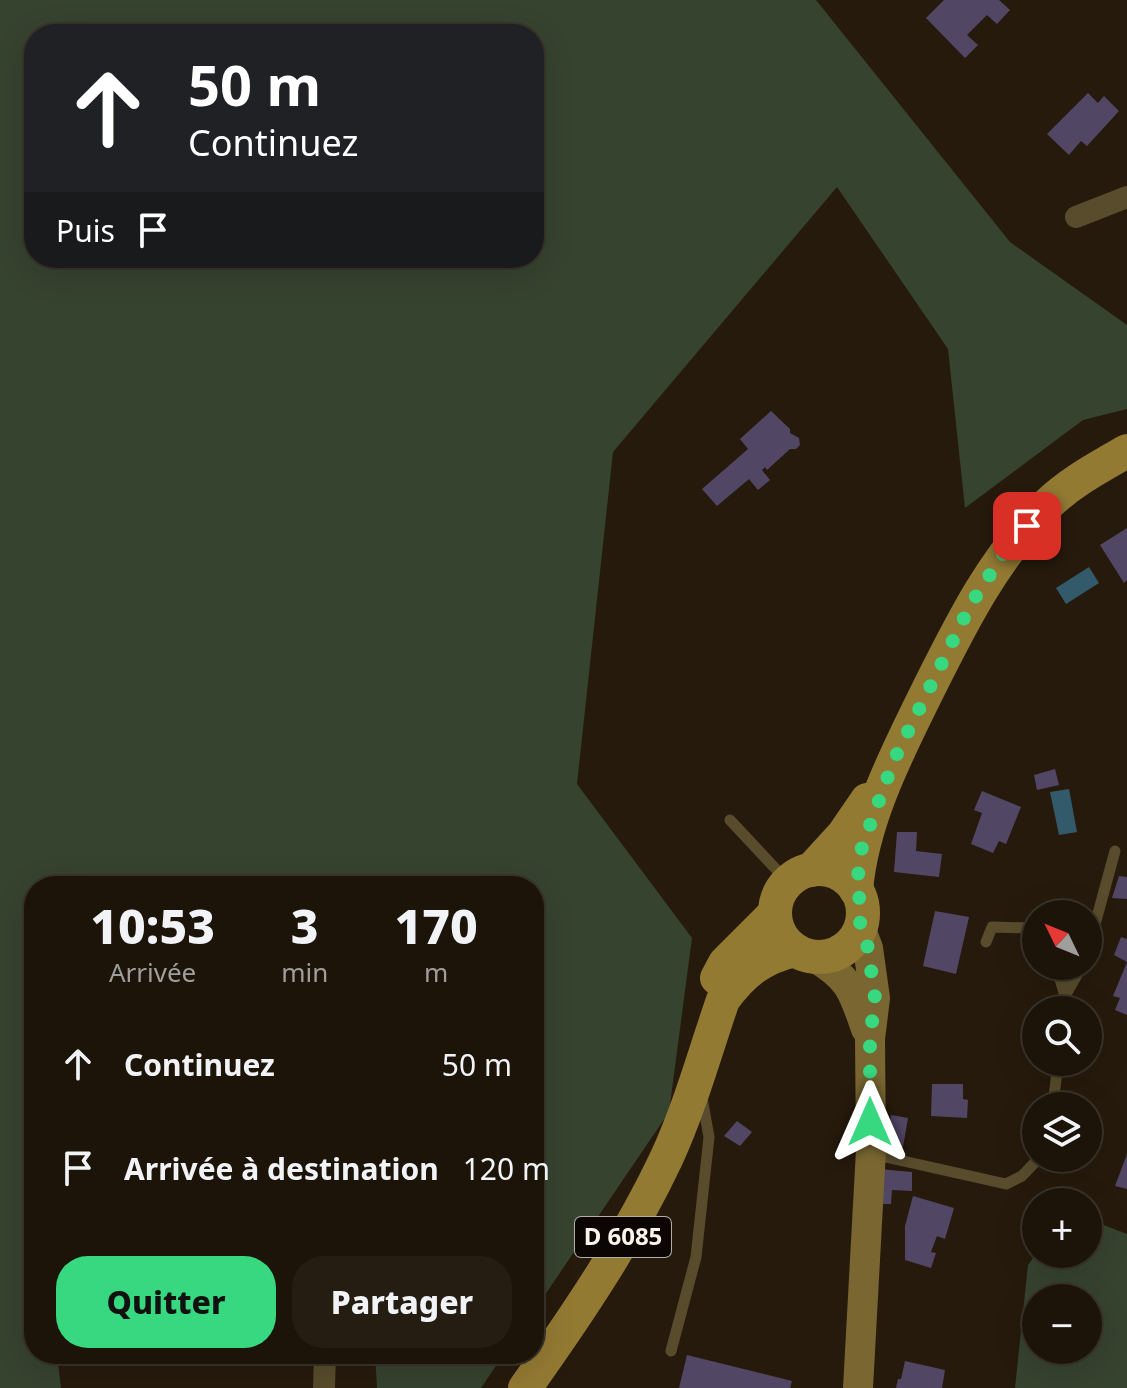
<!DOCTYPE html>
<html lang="fr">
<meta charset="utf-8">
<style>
:root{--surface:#1c1409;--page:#251d12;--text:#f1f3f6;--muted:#a09e9c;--line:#3a332a;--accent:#37d880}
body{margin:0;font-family:"Noto Sans",sans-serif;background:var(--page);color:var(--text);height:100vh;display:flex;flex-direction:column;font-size:30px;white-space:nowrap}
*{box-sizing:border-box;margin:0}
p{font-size:26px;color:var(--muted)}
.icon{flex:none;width:44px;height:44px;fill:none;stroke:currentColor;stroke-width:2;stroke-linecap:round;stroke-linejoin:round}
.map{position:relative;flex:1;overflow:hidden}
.sheet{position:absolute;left:24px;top:876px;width:520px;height:488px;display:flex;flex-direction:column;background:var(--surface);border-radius:32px;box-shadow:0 8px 32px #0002,0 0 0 2px var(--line)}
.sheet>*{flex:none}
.banner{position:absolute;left:24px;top:24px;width:520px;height:244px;border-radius:32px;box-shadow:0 8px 32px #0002,0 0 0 2px var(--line);background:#202124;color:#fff;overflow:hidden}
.needle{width:52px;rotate:313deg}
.buttons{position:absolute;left:1022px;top:900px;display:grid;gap:16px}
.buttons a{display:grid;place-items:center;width:80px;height:80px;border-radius:50%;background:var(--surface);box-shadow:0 8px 32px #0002,0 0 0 2px var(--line);font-size:40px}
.pin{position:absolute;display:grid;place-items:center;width:68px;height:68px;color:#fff;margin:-34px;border-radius:16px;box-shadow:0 4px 12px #0006}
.me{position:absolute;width:88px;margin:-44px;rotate:0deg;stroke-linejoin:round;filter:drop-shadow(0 0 6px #0008)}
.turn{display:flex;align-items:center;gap:28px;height:168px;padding:0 32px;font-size:36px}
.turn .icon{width:104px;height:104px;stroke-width:2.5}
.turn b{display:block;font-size:56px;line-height:68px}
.then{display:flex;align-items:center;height:76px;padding:0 32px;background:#0003;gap:16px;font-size:30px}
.eta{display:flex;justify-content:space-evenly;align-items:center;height:136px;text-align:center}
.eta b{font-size:48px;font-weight:800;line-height:56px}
.cta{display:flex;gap:16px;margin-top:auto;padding:16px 32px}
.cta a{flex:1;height:92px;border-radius:32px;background:var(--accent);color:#111;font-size:32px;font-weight:800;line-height:92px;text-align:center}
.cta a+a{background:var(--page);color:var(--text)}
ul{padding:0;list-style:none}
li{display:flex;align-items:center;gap:24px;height:104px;padding:0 32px}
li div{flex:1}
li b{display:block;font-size:30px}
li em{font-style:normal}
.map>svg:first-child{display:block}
.green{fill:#36432f;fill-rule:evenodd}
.water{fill:#335a6b}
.building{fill:#524665}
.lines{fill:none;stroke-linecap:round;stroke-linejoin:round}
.lane{stroke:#584c2c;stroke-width:11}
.street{stroke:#584c2c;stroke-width:22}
.secondary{stroke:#796631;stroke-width:30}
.primary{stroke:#937a33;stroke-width:34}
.route{stroke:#37d880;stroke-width:14;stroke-dasharray:0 25.2}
.labels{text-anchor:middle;stroke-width:8;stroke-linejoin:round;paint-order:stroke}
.shield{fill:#0b0603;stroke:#b4ada5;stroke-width:2}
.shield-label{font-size:24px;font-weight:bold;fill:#fcf4ea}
</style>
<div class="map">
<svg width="1127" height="1388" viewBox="0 0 1127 1388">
<rect width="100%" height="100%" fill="#261a0c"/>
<g class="green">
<path d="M0,0H816L1010,242L1127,325V409L1083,420L965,508L948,349L837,187L613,452L577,784L692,938L669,1112L534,1311V886H34V1354H57L61,1388H0ZM34,34H534V258H34Z"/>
<path d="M1088,1219L1127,1234V1388H1015L1028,1265L1036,1254H1088ZM1036,1298H1088V1350H1036Z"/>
<polygon points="375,1354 504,1354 481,1388 377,1388"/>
</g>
<g class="water">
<polygon points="1089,567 1099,583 1066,604 1056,588"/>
<polygon points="1069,789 1077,832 1059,835 1050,792"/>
</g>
<g class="building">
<polygon points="944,0 999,0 1010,10 997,24 987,15 967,35 978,45 965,58 926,18"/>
<polygon points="1088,93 1098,103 1104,96 1119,111 1087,146 1081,141 1069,155 1047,134"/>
<polygon points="771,411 790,429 790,433 799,438 800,445 796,449 790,449 767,470 765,467 762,470 770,480 758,490 749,479 717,506 702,489 748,449 740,439"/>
<polygon points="1127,528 1127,580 1124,583 1100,545"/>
<polygon points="1055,769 1059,785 1037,790 1034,775"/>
<polygon points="982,791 1021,807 1006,844 999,841 993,853 971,844 982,813 974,810"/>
<polygon points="897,832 917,832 916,851 942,854 939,877 894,872"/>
<polygon points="1119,876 1127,877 1127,899 1112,898"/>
<polygon points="935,911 969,917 956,974 923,966"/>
<polygon points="1121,937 1127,939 1127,1015 1115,1010 1120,998 1113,996 1127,962 1114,955"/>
<polygon points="932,1084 963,1084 963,1099 968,1100 967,1118 931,1116"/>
<polygon points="891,1115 908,1118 903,1147 886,1145"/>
<polygon points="737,1121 752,1132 740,1146 724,1136"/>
<polygon points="1127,1154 1127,1189 1115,1186"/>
<polygon points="880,1169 912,1172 912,1191 892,1190 891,1204 878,1204"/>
<polygon points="913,1196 954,1208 945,1239 937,1236 931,1252 936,1253 931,1268 905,1260 905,1226"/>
<polygon points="687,1355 792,1381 790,1388 679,1388"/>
<polygon points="905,1361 945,1370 942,1388 896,1388 898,1379 901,1379"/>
</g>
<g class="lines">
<g class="lane">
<polyline points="730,820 788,882"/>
<polyline points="986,942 992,927 1031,928 1036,933"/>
<polyline points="1088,950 1115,851"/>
<polyline points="1056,966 1065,996"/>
<polyline points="1064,1010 1065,996 1082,966"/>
<polyline points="1053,1106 1058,1062"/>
<polyline points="875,1152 881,1156 1006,1184 1022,1176 1039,1158"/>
<polyline points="671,1351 696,1257 709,1137 702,1098"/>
</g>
<g class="street">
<polyline points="1076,217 1127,197"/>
<polyline points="324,1388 325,1354"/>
</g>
<g class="secondary">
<path d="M814,957C850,978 853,991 866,1029"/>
<polyline points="858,1388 871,1150 870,1039 875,998 868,948 860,927"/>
</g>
<g class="primary">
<circle cx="819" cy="913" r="44"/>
<polyline points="811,870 843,835 867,800"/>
<path d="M856,890C862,820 897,753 928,690C961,624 993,559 1046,506C1069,483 1099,467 1127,451"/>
<polyline points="717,978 725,963 775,913"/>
<path d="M525,1388C577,1315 629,1238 667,1157C690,1107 705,1052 723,1000C742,974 762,957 795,950"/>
</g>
</g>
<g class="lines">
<polyline class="route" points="870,1122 870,1039 875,998 868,948 860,927 861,902 856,890 862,847 894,760 971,604 1007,548 1027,526"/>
</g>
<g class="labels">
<rect class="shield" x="575" y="1217" width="96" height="40" rx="6"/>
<g class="shield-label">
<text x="623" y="1245">D 6085</text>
</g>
</g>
</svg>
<div class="buttons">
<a><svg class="needle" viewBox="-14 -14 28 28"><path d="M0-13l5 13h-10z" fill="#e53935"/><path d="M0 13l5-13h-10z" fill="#a09e9c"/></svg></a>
<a><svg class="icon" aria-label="search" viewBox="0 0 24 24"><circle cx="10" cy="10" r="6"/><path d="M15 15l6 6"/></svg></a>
<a><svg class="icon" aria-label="layers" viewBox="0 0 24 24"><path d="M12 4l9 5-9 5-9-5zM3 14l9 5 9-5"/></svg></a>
<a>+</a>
<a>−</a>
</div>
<div class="pin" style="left:1027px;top:526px;background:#d93025"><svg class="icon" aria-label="arrive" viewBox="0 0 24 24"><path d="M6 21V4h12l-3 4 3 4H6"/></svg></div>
<svg class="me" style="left:870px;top:1122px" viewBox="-20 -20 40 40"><path d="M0-17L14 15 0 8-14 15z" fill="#37d880" stroke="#fff" stroke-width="4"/></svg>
<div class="banner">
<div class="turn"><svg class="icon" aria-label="ahead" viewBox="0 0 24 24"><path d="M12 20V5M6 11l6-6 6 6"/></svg><div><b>50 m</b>Continuez</div></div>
<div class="then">Puis<svg class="icon" aria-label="arrive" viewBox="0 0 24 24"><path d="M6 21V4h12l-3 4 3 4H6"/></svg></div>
</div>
<section class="sheet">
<div class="eta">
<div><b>10:53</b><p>Arrivée</p></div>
<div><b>3</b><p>min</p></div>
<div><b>170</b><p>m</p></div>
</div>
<ul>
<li><svg class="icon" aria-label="ahead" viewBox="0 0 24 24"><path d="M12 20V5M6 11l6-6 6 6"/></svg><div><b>Continuez</b></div><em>50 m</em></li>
<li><svg class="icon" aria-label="arrive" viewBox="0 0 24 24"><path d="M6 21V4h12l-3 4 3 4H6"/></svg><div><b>Arrivée à destination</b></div><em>120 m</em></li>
</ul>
<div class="cta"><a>Quitter</a><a>Partager</a></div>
</section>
</div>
